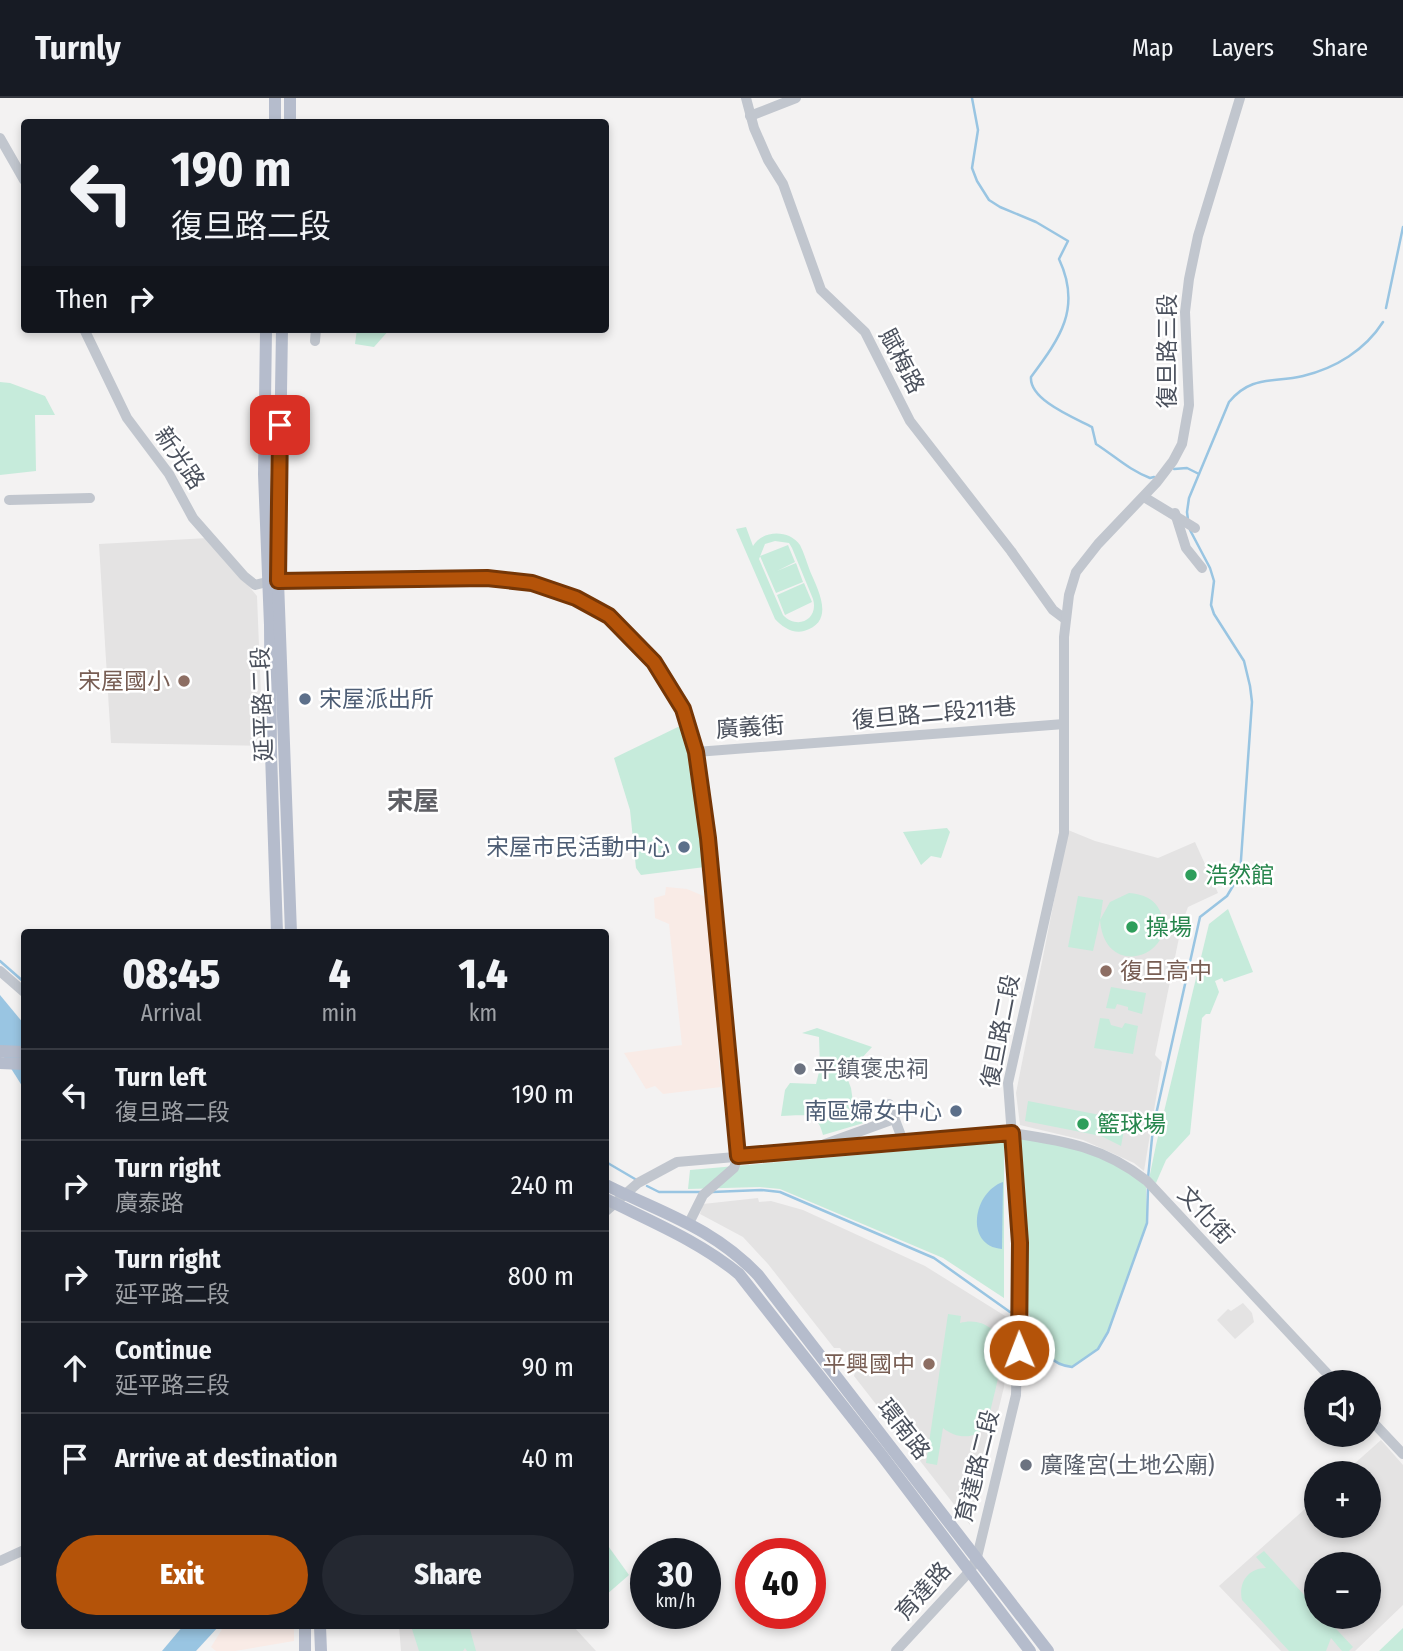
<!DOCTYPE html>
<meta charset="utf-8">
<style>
:root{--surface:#171b24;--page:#242831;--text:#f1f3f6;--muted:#9ea1a6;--line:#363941;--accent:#b45309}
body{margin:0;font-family:"Fira Sans Condensed","Noto Sans TC",sans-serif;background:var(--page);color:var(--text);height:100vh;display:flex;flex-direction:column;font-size:26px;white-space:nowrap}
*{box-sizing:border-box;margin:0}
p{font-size:23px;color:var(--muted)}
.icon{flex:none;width:38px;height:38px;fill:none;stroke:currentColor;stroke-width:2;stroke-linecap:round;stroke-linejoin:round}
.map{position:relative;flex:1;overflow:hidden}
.panel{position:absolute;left:21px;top:831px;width:588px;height:700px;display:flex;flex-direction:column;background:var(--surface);border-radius:7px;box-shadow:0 4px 10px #0003}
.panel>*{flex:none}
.top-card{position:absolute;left:21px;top:21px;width:588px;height:214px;border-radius:7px;box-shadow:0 4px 10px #0003;background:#171b24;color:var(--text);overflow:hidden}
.controls{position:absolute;left:1304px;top:1272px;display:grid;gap:14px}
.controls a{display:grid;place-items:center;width:77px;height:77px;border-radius:50%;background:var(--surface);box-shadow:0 4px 10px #0003;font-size:35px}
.speed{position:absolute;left:630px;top:1440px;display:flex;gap:14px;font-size:35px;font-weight:700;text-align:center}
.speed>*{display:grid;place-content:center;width:91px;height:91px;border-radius:50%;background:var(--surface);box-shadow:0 4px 10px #0003;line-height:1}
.speed small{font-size:18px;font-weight:400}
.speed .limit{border:10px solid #d22;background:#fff;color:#111}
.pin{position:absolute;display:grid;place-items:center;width:60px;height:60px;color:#fff;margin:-30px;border-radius:14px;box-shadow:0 4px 10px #0006}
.me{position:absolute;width:77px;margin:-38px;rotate:359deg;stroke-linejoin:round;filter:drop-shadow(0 0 5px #0008)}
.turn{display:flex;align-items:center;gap:24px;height:147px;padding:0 35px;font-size:32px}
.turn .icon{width:91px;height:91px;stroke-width:2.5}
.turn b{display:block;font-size:49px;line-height:60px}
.then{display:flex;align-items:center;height:66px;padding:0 35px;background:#0003;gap:14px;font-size:26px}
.eta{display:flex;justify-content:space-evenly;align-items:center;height:119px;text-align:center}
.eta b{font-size:42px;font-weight:800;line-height:49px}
.cta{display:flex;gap:14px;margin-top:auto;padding:14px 35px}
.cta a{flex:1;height:80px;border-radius:42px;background:var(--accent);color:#fff;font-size:28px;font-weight:800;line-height:80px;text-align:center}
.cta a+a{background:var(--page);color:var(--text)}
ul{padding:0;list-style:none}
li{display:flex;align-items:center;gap:21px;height:91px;padding:0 35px;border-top:2px solid var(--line)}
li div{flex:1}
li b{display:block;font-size:26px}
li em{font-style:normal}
header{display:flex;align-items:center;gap:42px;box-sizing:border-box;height:98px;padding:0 35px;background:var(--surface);border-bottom:2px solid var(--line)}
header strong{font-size:33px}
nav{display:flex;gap:38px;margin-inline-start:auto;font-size:24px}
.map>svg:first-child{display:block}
.education{fill:#e4e3e3;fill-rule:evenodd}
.medical{fill:#f9ebe6}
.green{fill:#c6ebdb;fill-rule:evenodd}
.water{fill:#99c5e2}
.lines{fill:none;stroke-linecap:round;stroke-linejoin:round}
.stream{stroke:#99c5e2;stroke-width:2.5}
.minor{stroke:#c1c6ce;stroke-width:10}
.major{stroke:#b5bccc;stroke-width:12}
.route-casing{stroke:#753606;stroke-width:18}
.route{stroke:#b45309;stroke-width:12}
.education-dot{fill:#8d6e63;stroke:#fff;stroke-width:2.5}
.service-dot{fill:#5c6f8a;stroke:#fff;stroke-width:2.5}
.leisure-dot{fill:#2e9e5b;stroke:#fff;stroke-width:2.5}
.worship-dot{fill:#6b7280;stroke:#fff;stroke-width:2.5}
.labels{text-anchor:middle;stroke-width:5;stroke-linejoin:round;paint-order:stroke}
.street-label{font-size:23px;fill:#4b515d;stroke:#fff}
.education-label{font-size:23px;fill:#785e54;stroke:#fff;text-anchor:end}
.service-label{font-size:23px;fill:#4e5e75;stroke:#fff;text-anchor:end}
.leisure-label{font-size:23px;fill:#27864d;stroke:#fff;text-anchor:start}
.worship-label{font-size:23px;fill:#5b616d;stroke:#fff;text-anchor:start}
.quarter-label{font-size:26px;font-weight:bold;fill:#5f6065;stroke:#fff}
</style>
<header>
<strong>Turnly</strong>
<nav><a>Map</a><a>Layers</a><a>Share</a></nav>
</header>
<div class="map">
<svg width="1403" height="1553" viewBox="0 0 1403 1553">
<rect width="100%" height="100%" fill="#f3f2f2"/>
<g class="education">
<polygon points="208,440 257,498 263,648 111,645 99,446"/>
<polygon points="1068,732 1095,743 1158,760 1195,744 1218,795 1188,809 1182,825 1155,957 1162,964 1144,1073 1134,1065 1083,1042 1020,1027 1016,995"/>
<polygon points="758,1100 759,1104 771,1103 803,1112 925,1168 1010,1221 1004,1289 970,1427 854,1278 856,1271 840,1250 834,1250 768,1166 743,1139 700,1116 703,1106"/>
<polygon points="1243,1205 1252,1215 1254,1224 1235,1241 1217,1222 1228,1211 1231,1213"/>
<path d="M1381,1342L1403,1367V1507L1355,1553H1281L1219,1488L1316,1401V1428H1368V1376L1344,1375ZM1316,1466H1368V1519H1316Z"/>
<polygon points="399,1528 573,1528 596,1553 401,1553"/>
</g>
<g class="medical">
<polygon points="666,789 687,791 706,799 721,989 663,996 655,988 646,991 624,955 682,947 669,826 655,820 654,800 665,797"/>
<polygon points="224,1528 294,1528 294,1543 235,1553 216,1553 211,1549"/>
</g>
<g class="green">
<polygon points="357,231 390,231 374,249 355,246"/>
<polygon points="0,284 10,285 45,298 55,317 35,317 36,373 0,377"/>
<path d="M746,429L753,448C762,432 789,431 800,447C804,455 807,465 810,473C818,492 836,524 804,533C793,536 782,529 775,521L736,431ZM775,443L789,445L792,450L813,501C819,522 797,532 783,517L759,461L765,446Z"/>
<polygon points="788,447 795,464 777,473 796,465 803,484 776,495 760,458"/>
<polygon points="804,485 812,504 785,517 777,497"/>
<polygon points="682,627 696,681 705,769 641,777 636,770 630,712 614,660"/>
<polygon points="947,730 950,734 941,760 931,758 921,767 903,734"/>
<path d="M1129,795C1142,796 1154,800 1160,813C1181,856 1105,885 1100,822L1093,853L1068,849L1078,798L1103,802L1100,822L1110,804Z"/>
<polygon points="1228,811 1253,874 1224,884 1222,880 1215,883 1219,894 1210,916 1206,916 1202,920 1190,1036 1166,1062 1156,1085 1149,1081 1156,1047 1209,826"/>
<polygon points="1111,889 1146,895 1142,916 1128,912 1128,909 1117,906 1115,911 1106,910"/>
<polygon points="1100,920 1109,921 1111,927 1122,930 1125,925 1138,928 1133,956 1094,950"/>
<path d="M817,930L872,949L859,963L844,972L851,990L854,1011H860L867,1024L823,1037C817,1012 803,1018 781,1018L785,992L790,985L816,986L820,970L819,939L802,935Z"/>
<polygon points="1028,1003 1126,1022 1121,1048 1101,1038 1025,1023"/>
<path d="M1015,1040L1071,1045L1126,1067L1146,1089L1147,1125L1108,1234L1098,1251L1072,1269C1044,1266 1036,1235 1027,1211Z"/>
<polygon points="1004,1044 1004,1200 943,1160 780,1091 760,1089 688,1091 690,1072"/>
<path d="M948,1216L961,1218L960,1225C980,1219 1002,1231 1001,1254C1001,1277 992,1302 988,1324C978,1342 958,1342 943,1330L937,1367L926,1365Z"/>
<polygon points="606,1445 629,1477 606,1497"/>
<path d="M1264,1453L1316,1510V1519H1325L1353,1549L1349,1553H1342L1331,1540L1326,1553H1289L1242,1502C1238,1485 1248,1470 1266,1470L1256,1459Z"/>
<polygon points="411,1528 469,1528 476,1553 467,1553 465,1550 463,1553 419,1553"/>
<polygon points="1403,1530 1403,1553 1379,1553"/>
</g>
<g class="water">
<polygon points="0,897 24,926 24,991 0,953"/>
<path d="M1003,1084L1002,1151C964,1148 973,1094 1003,1084Z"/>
<polygon points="183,1528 219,1528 196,1553 162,1553"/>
</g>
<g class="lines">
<g class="stream">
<path d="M972,0L978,32L972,70L977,83L989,102L1000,109L1036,124L1068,143L1059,161C1082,210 1060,240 1031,279C1029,302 1075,320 1092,329L1096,346C1116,359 1129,372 1150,380L1154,379"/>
<polyline points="1386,210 1403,129"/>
<polyline points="1174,371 1187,370 1199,376"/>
<path d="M1188,422L1187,414L1189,400L1229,304C1251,277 1273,285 1303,278C1336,270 1365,252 1383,224"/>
<polyline points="0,863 24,884"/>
<polyline points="606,1064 635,1081"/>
<polyline points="1148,1080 1153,1030 1200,819 1227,798 1240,776 1252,604 1250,588 1244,563 1214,516 1211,507 1214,483 1210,470 1190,432"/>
<polyline points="647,1088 659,1094 701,1094"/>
<polyline points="712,1094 761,1092 780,1094 934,1160 1010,1214"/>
<path d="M1035,1233C1044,1253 1049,1266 1072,1269L1098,1251L1108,1234L1147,1125L1148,1090"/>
</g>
<g class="minor">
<polyline points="746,0 754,30 768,62 783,86 821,192 865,234 910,323 1011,453 1053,512 1065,521"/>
<polyline points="750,18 796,0"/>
<polyline points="0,40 24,82"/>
<polyline points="84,231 127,320 169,376 193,420 244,478 255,487 267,484 313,481 487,480 532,485 576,500 609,518 654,564 683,611 696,654 708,740 738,1058 734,1070 703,1097 689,1125"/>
<polyline points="315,243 316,231"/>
<polyline points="1144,399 1195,430"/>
<polyline points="9,402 90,400"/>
<polyline points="1175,415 1186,450 1202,470"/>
<polyline points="696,654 1064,626"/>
<polyline points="0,873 24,894"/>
<polyline points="889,1006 903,1043"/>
<polyline points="825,1046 894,1021"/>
<path d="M606,1113L638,1085L677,1064L1012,1035C1065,1043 1104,1049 1147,1083L1335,1284"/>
<polyline points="1368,1319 1403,1356"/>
<polyline points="0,1463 24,1452"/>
<polyline points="896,1553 970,1473 977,1459 1016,1297 1020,1145 1008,985 1064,735 1064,539 1069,497 1076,474 1098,446 1157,384 1173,363 1182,346 1189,307 1185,214 1189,181 1198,138 1240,0"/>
</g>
<g class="major">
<polyline points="275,24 275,0"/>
<polyline points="290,24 290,0"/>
<polyline points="266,231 264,376 270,527 271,655 277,835"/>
<polyline points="282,231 278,483 291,835"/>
<polyline points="0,953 24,954"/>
<polyline points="0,965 24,966"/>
<path d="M606,1087C664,1116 712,1129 758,1177L1048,1553"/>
<path d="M606,1101C652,1124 699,1143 739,1176L880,1355L1030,1553"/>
<polyline points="305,1528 305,1553"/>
<polyline points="320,1528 321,1553"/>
</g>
</g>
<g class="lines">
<defs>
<polyline id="route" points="280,327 278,483 487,480 532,485 576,500 609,518 654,564 683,611 696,654 708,740 738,1058 1012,1035 1020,1145 1019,1252"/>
</defs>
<use href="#route" class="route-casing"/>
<use href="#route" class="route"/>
</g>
<g class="education-dot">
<circle cx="184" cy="583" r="7"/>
<circle cx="1106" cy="873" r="7"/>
<circle cx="929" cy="1266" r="7"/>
</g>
<g class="service-dot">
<circle cx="305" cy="601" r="7"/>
<circle cx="684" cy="749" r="7"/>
<circle cx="956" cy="1013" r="7"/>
</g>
<g class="leisure-dot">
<circle cx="1191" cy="777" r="7"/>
<circle cx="1132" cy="829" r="7"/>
<circle cx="1083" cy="1026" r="7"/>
</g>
<g class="worship-dot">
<circle cx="800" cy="971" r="7"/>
<circle cx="1026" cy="1367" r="7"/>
</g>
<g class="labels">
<g class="street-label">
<text transform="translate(1167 253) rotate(-90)" y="8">復旦路三段</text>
<text transform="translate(902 263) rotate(62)" y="8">賦梅路</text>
<text transform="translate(180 360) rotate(56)" y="8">新光路</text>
<text transform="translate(262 606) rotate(-92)" y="8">延平路二段</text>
<text transform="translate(934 615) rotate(-5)" y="8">復旦路二段211巷</text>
<text transform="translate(750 629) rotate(-4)" y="8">廣義街</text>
<text transform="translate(1000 933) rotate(-79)" y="8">復旦路二段</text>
<text transform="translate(1206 1117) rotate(47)" y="8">文化街</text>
<text transform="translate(904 1331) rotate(52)" y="8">環南路</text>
<text transform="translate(977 1368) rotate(-76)" y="8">育達路二段</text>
<text transform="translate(923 1493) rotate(-48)" y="8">育達路</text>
</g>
<g class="education-label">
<text x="170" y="591">宋屋國小</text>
<text x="1120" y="881" text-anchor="start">復旦高中</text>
<text x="915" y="1274">平興國中</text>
</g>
<g class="service-label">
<text x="319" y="609" text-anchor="start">宋屋派出所</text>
<text x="670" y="757">宋屋市民活動中心</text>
<text x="942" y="1021">南區婦女中心</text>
</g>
<g class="leisure-label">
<text x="1205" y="785">浩然館</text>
<text x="1146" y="837">操場</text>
<text x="1097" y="1034">籃球場</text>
</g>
<g class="worship-label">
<text x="814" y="979">平鎮褒忠祠</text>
<text x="1040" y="1375">廣隆宮(土地公廟)</text>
</g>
<g class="quarter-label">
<text x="413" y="712">宋屋</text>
</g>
</g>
</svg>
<div class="controls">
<a><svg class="icon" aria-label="sound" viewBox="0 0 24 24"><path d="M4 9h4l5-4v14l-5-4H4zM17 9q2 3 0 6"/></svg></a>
<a>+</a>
<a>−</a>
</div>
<div class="speed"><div>30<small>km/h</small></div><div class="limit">40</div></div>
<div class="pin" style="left:280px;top:327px;background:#d93025"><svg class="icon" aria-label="arrive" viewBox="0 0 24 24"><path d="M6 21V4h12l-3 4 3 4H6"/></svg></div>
<svg class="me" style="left:1019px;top:1252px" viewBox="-20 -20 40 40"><circle r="17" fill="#b45309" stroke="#fff" stroke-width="3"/><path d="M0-11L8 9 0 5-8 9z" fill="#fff"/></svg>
<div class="top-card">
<div class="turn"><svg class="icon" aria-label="left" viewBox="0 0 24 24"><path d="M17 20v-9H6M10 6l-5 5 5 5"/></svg><div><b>190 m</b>復旦路二段</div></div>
<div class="then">Then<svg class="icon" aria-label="right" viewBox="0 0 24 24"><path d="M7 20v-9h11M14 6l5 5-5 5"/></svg></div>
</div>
<section class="panel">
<div class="eta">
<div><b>08:45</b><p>Arrival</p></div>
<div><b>4</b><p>min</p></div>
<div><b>1.4</b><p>km</p></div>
</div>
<ul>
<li><svg class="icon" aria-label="left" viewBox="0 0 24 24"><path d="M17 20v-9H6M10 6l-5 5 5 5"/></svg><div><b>Turn left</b><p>復旦路二段</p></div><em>190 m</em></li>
<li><svg class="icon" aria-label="right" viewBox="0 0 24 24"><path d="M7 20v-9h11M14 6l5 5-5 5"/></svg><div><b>Turn right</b><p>廣泰路</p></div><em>240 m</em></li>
<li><svg class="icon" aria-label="right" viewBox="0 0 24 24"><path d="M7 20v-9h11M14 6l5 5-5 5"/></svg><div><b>Turn right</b><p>延平路二段</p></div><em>800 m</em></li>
<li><svg class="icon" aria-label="ahead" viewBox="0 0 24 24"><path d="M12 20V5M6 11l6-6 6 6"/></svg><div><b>Continue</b><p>延平路三段</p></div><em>90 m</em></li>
<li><svg class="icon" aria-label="arrive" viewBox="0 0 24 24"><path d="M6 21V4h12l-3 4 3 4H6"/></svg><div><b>Arrive at destination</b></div><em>40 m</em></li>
</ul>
<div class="cta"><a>Exit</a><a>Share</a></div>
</section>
</div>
